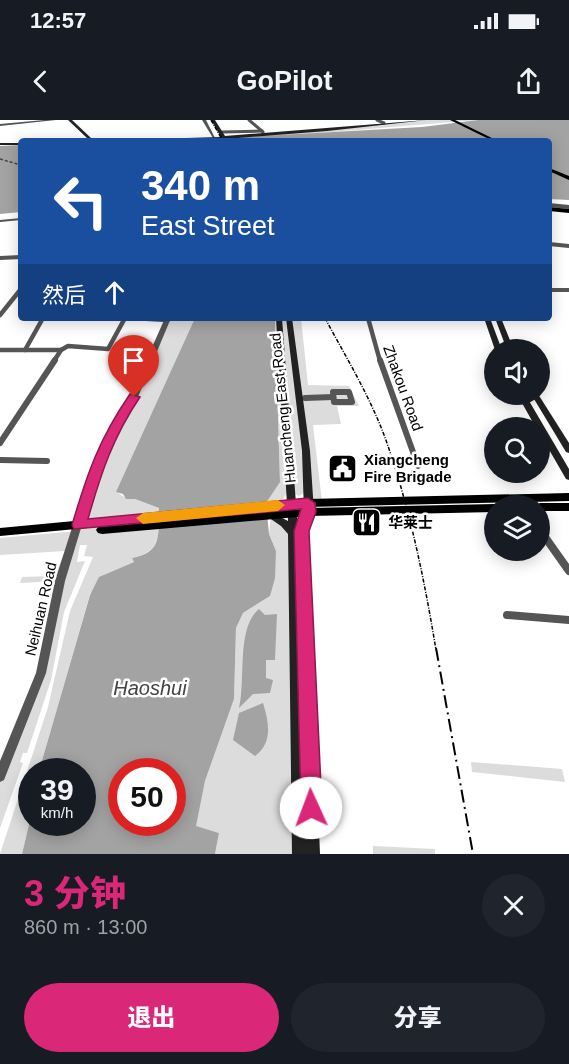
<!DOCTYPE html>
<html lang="zh">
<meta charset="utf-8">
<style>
:root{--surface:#171b24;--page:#20242c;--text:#f1f3f6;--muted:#9ea1a6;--accent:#db2777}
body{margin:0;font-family:Arial,"Noto Sans SC",sans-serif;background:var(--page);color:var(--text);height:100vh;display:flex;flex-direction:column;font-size:22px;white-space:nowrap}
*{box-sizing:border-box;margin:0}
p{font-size:20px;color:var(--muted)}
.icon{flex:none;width:33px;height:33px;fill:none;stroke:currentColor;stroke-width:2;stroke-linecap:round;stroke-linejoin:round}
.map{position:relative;height:734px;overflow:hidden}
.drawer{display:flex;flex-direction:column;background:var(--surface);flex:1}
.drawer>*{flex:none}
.guide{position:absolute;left:18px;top:18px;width:534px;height:183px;border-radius:6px;box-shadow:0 3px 15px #0003;background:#1a4fa0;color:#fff;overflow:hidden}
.tools{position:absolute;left:484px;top:219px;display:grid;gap:12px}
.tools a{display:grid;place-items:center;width:66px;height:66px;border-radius:50%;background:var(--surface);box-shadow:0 3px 15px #0003;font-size:30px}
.speed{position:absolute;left:18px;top:638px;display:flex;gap:12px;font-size:30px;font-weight:700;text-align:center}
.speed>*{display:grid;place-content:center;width:78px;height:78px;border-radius:50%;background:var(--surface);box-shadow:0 3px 15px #0003;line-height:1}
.speed small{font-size:15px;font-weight:400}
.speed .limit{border:9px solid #d22;background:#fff;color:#111}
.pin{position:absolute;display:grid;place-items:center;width:51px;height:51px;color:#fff;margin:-62px -26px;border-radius:50% 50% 50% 0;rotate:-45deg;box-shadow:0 0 6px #0007}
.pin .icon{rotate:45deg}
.me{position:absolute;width:66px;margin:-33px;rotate:358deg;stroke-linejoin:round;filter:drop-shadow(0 0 4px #0008)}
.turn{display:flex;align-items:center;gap:21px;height:126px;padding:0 24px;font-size:27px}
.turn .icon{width:78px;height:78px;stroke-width:2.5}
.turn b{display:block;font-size:42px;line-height:51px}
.then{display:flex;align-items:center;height:57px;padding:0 24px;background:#0003;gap:12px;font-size:22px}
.round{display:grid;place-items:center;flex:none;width:63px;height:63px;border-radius:32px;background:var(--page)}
.overview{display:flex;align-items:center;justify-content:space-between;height:102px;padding:0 24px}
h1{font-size:36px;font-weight:800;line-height:45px;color:var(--accent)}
.action{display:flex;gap:12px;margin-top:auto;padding:12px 24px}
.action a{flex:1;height:69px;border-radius:36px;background:var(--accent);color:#fff;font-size:24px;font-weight:800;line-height:69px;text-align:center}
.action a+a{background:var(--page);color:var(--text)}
.status{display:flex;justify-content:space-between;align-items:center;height:42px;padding:0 30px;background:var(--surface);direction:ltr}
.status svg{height:16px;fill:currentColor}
header{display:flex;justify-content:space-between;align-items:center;height:78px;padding:0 24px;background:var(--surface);font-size:27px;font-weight:800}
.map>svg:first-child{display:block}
.green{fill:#dcdcdc}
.water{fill:#a3a3a3;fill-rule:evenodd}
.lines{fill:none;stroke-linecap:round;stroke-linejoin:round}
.ferry{stroke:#444;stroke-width:1.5;stroke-dasharray:3 2;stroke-linecap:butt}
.minor-far4{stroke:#555;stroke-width:3}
.minor-far3{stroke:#555;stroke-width:4}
.minor-far2{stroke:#555;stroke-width:4.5}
.minor-far1{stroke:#555;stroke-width:6}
.minor{stroke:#555;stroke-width:8}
.tertiary{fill:#555;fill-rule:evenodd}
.secondary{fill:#222;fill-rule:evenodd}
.primary{fill:#000;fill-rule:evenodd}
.rail-far1{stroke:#000;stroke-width:1.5;stroke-dasharray:4 1.5 1 1.5;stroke-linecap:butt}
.rail{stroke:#000;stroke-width:2;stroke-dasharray:13 4.5 2 4.5;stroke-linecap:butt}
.route{fill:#db2777;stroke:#8e194d;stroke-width:1.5}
.slow{fill:#f59e0b}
.labels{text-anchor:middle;stroke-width:5;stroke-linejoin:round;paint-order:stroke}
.street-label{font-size:15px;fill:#000;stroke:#fff}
.poi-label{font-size:15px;font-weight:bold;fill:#000;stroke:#fff;text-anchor:start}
.near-water-label{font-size:20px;font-style:italic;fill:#444;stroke:#fff}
</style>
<div class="status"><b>12:57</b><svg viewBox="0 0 49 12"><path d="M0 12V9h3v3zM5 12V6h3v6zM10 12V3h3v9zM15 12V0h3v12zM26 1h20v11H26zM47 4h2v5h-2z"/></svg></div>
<header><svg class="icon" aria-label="back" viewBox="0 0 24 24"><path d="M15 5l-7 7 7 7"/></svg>GoPilot<svg class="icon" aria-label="share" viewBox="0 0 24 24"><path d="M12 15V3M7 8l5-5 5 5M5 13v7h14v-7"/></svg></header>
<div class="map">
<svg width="569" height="734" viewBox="0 0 569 734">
<rect width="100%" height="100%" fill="#fff"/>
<g class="green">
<path d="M424,0H478L282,16L177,21H58C95,17 131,22 168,20C254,16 339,8 424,0Z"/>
<path d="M168,198H195L117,372L127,379H135L159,388C158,415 163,431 132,438L134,442L106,454L90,474L39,651H32L31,696L22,734H0L48,587L70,491L93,437L84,436L87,425H80L77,442L85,441L64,492L51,560L27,633H23L20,642L23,643L0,708V656L41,553L59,461L20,463L22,457L55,456L65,431L0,435V418L77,411L97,342L134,277Z"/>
<polygon points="261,198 301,198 308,265 349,266 359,286 337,286 341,304 313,305 322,382 307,383 306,372 299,376 289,370 283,379 267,386 266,382 280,361 275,199"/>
<polygon points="271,395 293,414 299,734 215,734 219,713 195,706 205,661 234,579 236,508 243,493 270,476 276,431 269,414"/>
<polygon points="471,642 562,649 565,662 472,652"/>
<polygon points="373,726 435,729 435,734 373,734"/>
</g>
<g class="water">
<polygon points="478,0 569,0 569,80 549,79 549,21 177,21 422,7"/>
<polygon points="21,25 21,92 0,94 0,26"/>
<path d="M195,198L275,199L280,362L266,383L269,414L276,431L275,458L270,476L243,493L236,508L234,579L205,661L196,706L219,713L215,734H22L31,696L32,702H82V651H39L90,475L99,457L134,442L132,438C163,432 158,415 159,388L135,379H126L123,374L116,372ZM122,651H172V702H122Z"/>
<path d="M259,489L265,495L277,494L275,540H266V558L273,560L270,573L253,574L239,588C246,559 236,508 259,489Z"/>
<path d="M263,583C269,603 273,622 255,636L233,620L239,593Z"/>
</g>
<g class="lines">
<polyline class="ferry" points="0,39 21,45"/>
<g class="minor-far4">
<polyline points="249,0 263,12"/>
<polyline points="377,0 384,3"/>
<polyline points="222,12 262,11"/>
</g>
<g class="minor-far3">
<polyline points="549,85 569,87"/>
<polyline points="549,124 569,126"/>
<polyline points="0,138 21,137"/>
</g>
<g class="minor-far2">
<polyline points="0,195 21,169"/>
<polyline points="132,198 168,200"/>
<polyline points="368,198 380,241"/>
<polyline points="0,230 61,230 68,226 108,229 125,198"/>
<polyline points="25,230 43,198"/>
<polyline points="54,241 61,230"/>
</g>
<g class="minor-far1">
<polyline points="380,240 418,346"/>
<polygon points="333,272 349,272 352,282 334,282"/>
<polyline points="305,278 333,277"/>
<polyline points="0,323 55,240"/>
<polyline points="0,340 47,341"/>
</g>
<g class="minor">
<polyline points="540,410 569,451"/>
<polyline points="507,495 569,500"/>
</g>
<g class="tertiary">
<polygon points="44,0 56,0 0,6 0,4"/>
<polygon points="202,0 206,0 215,18 213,18"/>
<polygon points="21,98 21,100 0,102 0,100"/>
<rect x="549" y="168" width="20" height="4"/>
<polygon points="165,198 171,198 138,277 119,306 101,342 65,461 46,553 4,660 0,662 0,641 36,553 55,461 93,342 111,306 130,277"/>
</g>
<g class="secondary">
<polygon points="68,0 72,0 91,18 151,19 221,17 211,0 215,0 225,16 427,0 327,11 226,19 228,21 224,21 223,19 168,21 56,21 87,18"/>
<rect x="0" y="23" width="21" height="2"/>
<polygon points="276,198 282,198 298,410 304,392 302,331 286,198 292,198 310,331 314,392 307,411 320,734 292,734 288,414 281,406 268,397 266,395 268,393 271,392 288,401"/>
<polygon points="484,198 490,198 502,230 495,230"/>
<polygon points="495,198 501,198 514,230 507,230"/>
<polygon points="517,274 525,274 569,349 569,360 566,359 540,314 540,308 536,308"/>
<polygon points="531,274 538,274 569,323 569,333 566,332"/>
</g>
<g class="primary">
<polygon points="450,0 455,0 498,21 493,21"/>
<polygon points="549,48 569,56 569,60 549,51"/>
<polygon points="549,87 569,89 569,93 549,91"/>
<polygon points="569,373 569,381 307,387 183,399 309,388 495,384 499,386 495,386 495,392 309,396 102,414 98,413 96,410 98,407 0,416 0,408 307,379"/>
<polygon points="540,383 569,383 569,391 540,391 540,386 535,386"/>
</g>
<g class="rail-far1">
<polyline points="211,0 223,21"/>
<path d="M325,198C348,241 374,283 389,329C411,394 425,463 436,530"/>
</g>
<polyline class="rail" points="436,528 473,734"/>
</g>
<path class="route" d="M130,274L140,277C113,317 101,353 88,399L308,378L315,383L316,392L309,411L322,688L319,695L311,698L304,695L301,688L294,411L301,389L74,409L72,405C87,354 99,319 130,274Z"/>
<polygon class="slow" points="278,380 285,385 278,391 143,404 136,398 143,393"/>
<defs>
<symbol id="civic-square" viewBox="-11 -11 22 22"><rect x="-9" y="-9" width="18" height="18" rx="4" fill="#000" stroke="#fff"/><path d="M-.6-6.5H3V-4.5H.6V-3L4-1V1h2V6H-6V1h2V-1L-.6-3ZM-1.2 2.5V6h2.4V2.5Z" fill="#fff"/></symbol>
<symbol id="restaurant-square" viewBox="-11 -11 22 22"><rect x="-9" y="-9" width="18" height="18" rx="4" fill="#000" stroke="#fff"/><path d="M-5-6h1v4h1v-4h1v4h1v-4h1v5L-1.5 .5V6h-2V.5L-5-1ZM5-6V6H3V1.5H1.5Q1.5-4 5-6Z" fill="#fff"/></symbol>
</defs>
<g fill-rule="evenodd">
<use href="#civic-square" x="326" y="332" width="33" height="33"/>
<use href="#restaurant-square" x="350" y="386" width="33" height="33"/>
</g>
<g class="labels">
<g class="street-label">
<text transform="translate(403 268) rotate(70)" y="5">Zhakou Road</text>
<text transform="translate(283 288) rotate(-96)" y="5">Huancheng East Road</text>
<text transform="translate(41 489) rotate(-77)" y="5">Neihuan Road</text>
</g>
<g class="poi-label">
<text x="364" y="345">Xiangcheng<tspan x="364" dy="17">Fire Brigade</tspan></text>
<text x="388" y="408">华莱士</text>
</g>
<g class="near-water-label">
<text x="150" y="575">Haoshui</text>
</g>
</g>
</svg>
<div class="tools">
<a><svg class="icon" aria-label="sound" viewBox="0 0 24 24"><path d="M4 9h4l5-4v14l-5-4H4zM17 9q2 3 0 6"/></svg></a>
<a><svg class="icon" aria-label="search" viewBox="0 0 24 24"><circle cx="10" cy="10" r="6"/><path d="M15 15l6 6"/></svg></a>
<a><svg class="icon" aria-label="layers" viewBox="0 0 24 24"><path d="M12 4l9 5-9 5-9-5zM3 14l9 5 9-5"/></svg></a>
</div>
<div class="speed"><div>39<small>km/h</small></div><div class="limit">50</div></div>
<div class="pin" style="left:134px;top:277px;background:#d93025"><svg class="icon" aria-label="arrive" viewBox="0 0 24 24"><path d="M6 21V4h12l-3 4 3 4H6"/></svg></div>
<svg class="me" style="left:311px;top:688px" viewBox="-20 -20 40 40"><circle r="19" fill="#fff"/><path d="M0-13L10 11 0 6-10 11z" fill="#db2777"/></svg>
<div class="guide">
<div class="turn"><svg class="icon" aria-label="left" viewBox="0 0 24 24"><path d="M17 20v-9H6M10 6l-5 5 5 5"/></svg><div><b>340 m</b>East Street</div></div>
<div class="then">然后<svg class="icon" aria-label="ahead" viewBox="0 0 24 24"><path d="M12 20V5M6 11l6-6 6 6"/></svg></div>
</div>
</div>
<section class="drawer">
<div class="overview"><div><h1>3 分钟</h1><p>860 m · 13:00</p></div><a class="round"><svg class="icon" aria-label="close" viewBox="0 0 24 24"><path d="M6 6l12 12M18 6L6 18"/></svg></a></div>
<div class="action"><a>退出</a><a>分享</a></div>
</section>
